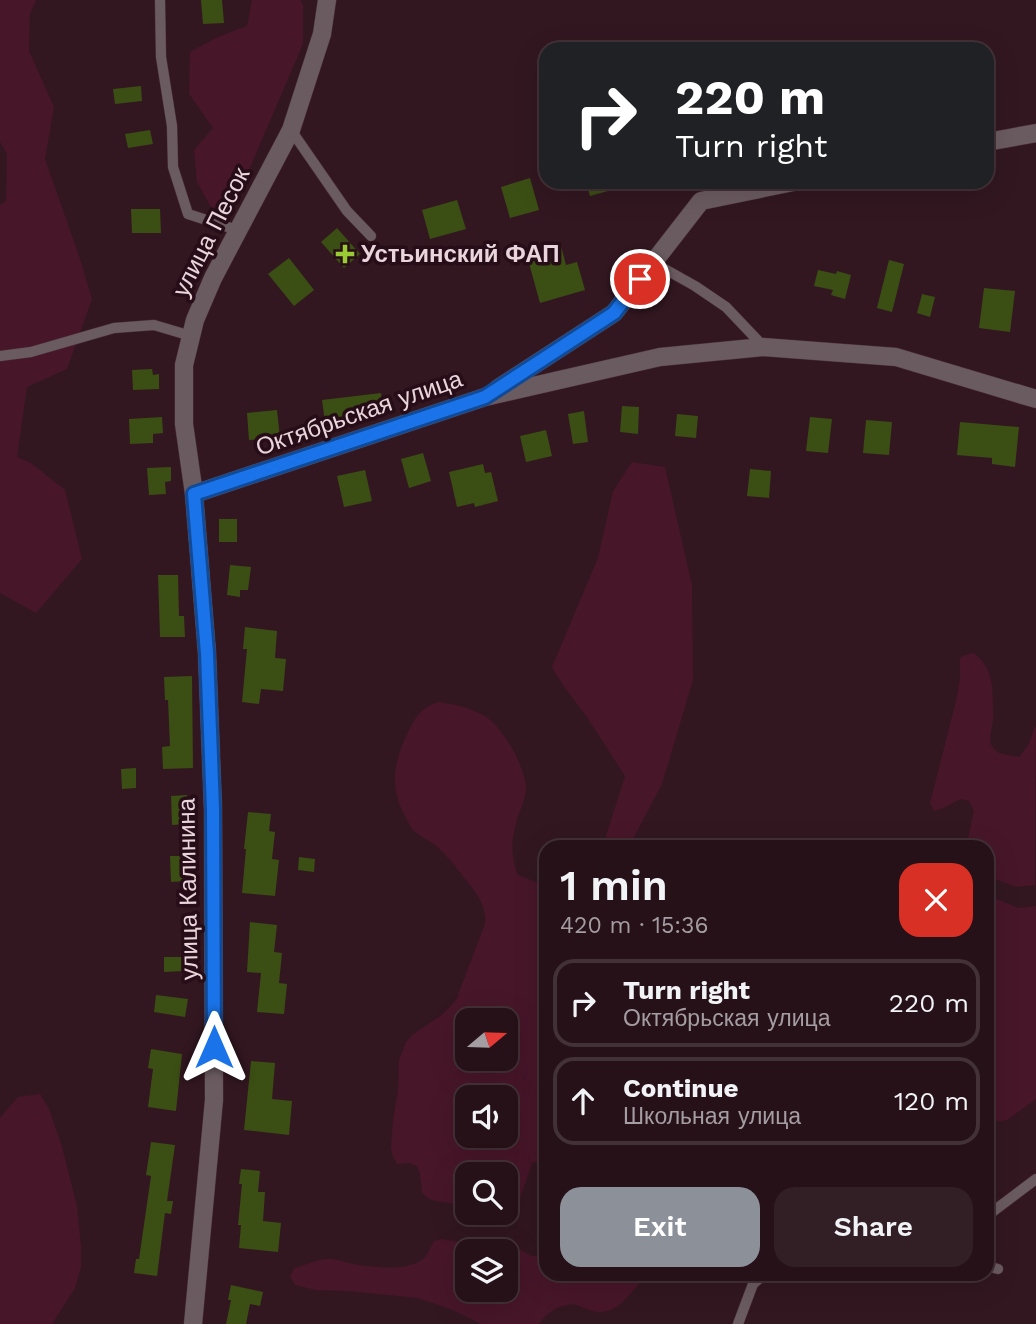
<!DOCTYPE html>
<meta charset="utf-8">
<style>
:root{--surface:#261118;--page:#321f25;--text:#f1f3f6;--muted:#a49da2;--line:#423137;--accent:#8c9099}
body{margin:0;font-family:"Work Sans",sans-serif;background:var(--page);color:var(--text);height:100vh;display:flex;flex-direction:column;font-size:26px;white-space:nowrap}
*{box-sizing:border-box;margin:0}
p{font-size:23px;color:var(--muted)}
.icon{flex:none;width:38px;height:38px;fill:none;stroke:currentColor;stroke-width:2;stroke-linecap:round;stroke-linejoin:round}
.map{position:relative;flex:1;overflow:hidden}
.side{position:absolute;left:539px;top:840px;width:455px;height:441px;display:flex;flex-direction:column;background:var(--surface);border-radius:21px;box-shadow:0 7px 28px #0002,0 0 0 2px var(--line)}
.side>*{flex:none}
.top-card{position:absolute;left:539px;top:42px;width:455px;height:147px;border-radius:21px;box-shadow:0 7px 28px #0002,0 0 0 2px var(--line);background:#202124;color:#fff;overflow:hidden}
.needle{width:46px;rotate:71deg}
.tools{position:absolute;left:455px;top:1008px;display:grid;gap:14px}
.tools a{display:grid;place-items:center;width:63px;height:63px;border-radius:14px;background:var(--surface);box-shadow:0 7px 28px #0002,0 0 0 2px var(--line);font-size:35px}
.pin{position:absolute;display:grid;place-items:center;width:60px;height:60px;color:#fff;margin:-30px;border:4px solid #fff;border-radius:50%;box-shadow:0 2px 7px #0007}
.me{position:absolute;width:77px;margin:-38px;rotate:0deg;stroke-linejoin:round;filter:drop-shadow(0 0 5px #0008)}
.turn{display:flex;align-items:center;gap:24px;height:147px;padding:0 21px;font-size:32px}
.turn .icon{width:91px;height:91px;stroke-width:2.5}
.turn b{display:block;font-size:49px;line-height:60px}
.round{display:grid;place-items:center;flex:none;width:74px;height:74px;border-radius:21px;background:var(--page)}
.overview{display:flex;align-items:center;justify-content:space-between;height:119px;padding:0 21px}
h1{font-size:42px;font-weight:600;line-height:52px}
.action{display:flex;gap:14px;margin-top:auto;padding:14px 21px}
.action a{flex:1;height:80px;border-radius:21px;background:var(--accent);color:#fff;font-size:28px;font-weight:600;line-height:80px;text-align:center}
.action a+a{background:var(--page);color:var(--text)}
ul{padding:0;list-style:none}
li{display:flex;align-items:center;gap:21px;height:88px;margin:0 14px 10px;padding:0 7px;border:4px solid var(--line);border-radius:21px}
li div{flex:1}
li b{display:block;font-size:26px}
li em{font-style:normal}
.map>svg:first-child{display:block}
.green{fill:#471629;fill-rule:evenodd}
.building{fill:#3b4e14}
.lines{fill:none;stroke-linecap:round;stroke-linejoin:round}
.service-casing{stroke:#4c323a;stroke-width:11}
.minor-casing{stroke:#4c323a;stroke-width:19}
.path{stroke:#856d75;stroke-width:2.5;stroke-dasharray:5 3.5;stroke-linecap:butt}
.service{stroke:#6a5b60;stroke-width:10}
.minor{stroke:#6a5b60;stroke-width:18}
.route-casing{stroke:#114b97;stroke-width:18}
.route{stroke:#1a73e8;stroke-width:12}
.poi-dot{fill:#9acb34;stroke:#270d17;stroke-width:2.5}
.labels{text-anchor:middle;stroke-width:7;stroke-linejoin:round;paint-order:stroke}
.street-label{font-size:24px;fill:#e9d5db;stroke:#270d17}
.poi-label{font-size:24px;font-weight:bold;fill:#e9d5db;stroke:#270d17;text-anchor:start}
</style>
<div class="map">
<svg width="1036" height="1324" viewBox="0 0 1036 1324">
<rect width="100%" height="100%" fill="#321720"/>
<g class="green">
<polygon points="0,0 36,0 30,14 29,51 54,107 45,159 79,256 92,299 67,369 27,387 17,457 31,463 65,490 82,559 36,613 0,593 0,205 6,201 7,154 0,142"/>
<polygon points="252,0 300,0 303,5 303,44 231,212 211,207 197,182 194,150 213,128 189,94 190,52 218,37 247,26"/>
<polygon points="632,462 665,467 692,585 693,680 662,784 633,839 605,839 625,776 587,717 565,688 552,667 598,558 613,491"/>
<path d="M974,653C991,667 993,683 993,704C993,709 994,715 993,720C992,729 987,739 993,748C998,755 1010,755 1019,757L1029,744L1034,728L1036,727L1035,885L1016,887L987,876V847H966L974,811L969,801L960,799L944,808L934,811L930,803L956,701L960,679V658L965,655Z"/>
<path d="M438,702C454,704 471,708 485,716C503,727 527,769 526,791C525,798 522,805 520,811C512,833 509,854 518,875L546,886V1159L532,1163L518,1205L511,1212H506V1174H467V1206L431,1200L422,1193L420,1173L417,1166L409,1163L397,1164L393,1157L391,1148L393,1120L398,1090L399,1060L406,1042L412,1035L443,1014L456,1000L485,924C487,910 479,896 470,885C459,871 448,856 434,844C427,839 417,835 412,829C409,825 407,819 404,814C391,790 393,766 404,741C413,722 417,709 438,702ZM506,1020V1059H467V1020ZM506,1097V1136H467V1097Z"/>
<polygon points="987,895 1018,908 1036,906 1036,1099 1007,1120 987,1123"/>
<polygon points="40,1094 49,1109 62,1147 77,1206 81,1246 81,1267 75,1288 52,1324 0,1324 0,1118 18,1097"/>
<path d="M442,1239L469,1244L497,1240L505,1242L532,1256L546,1255V1274H646C643,1281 638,1285 633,1291C625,1300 616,1311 602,1312C592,1313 584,1307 576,1305C562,1302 546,1313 539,1324H481L453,1310L418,1298L348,1291L316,1290L295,1285L290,1277L294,1268C306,1265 319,1258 331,1259C339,1259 346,1263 353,1264C372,1267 412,1273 426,1256C429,1252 431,1246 434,1241ZM506,1251V1290H467V1251Z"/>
</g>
<g class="building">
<polygon points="201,0 222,0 224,23 203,24"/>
<polygon points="141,86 142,101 115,104 113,89"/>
<polygon points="150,130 153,144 128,148 125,134"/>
<polygon points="530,178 539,210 510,218 501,187"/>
<polygon points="586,182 625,182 626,186 590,196"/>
<polygon points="457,200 466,229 430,239 422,210"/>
<polygon points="131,209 160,209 161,233 132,233"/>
<polygon points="337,228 360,254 344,268 321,242"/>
<polygon points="561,246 566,265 577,262 585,290 540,303 527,256"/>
<polygon points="289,258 314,290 294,306 268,274"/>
<polygon points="889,260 904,264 892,312 877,308"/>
<polygon points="818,270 836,274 837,271 851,275 845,299 831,295 833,290 814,286"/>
<polygon points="984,288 1015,291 1010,332 979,328"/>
<polygon points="922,294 935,297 930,317 917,313"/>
<polygon points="152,369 153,375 159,374 159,389 133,390 132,370"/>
<polygon points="381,393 383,415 325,422 322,400"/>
<polygon points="622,406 639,407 638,434 620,432"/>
<polygon points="277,410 280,438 249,440 247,413"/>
<polygon points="584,411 588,442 573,444 568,414"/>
<polygon points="677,414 698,416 696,438 675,436"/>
<polygon points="162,417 163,433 153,434 153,443 130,444 129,419"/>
<polygon points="810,417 832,419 828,453 806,451"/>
<polygon points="866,420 892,422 889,455 863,453"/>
<polygon points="960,422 1019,427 1015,467 992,464 992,458 957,455"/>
<polygon points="546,430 552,456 526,462 520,436"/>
<polygon points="423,453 431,481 409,488 401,459"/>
<polygon points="483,464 485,473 491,472 498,501 475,507 474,503 457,507 449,472"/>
<polygon points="171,467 171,481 165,482 166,494 149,495 147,468"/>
<polygon points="750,469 771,471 769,498 747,496"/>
<polygon points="365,470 372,501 344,507 337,476"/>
<rect x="219" y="519" width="18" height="23"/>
<polygon points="230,565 251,567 248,590 240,590 240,597 227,595"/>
<polygon points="158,575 178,575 179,616 184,616 185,637 160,637"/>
<polygon points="245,627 277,631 275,658 286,659 283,691 261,689 259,704 242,702 247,649 243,649"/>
<polygon points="192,676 193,768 163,769 162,747 170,746 168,700 165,700 164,677"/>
<polygon points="136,768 136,788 122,789 121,769"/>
<polygon points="187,795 188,824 172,825 171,796"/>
<polygon points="248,812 271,814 269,831 275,832 272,859 279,860 275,896 242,893 246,849 244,849"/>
<polygon points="170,856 187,856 188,881 171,882"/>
<polygon points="299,857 315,859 314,872 298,870"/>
<polygon points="250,922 277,925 274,952 282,953 279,983 287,984 284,1014 257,1012 261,973 247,972"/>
<polygon points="164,957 185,957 185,971 164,972"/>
<polygon points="156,995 188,999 185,1017 154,1012"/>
<polygon points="151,1049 182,1054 176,1111 148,1107 153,1069 148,1068"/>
<polygon points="251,1061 275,1063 272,1099 292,1101 289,1135 244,1130"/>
<polygon points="151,1142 175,1145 167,1201 173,1201 171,1214 165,1213 157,1276 134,1273 136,1259 139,1259 151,1176 146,1175"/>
<polygon points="241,1169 260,1171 258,1192 265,1192 263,1221 281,1223 278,1252 239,1248 241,1225 238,1225 242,1184 239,1184"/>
<polygon points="231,1285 263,1292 260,1306 250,1304 246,1324 226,1324 231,1300 228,1300"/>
</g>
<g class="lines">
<defs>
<g id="service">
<polyline points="160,0 161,57 172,126 173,167 188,214 237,230"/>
<polyline points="291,130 347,211 371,236"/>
<polyline points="654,263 695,286 726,307 763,346"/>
<polyline points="0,356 31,352 114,328 154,325 191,336"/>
<polyline points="987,1216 1036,1179"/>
<polyline points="987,1266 998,1269"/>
<polyline points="738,1324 753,1284 765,1274"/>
</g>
<g id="minor">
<polyline points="987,142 1036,133"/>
<polyline points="497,389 614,313 701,201 793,182"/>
<polyline points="194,494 485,397 660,357 763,347 896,357 1036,399"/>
<polyline points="193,1324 214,1100 213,809 207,653 194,494 184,424 184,365 195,320 213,278 291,130 322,34 327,0"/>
</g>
</defs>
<use href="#service" class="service-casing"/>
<use href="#minor" class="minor-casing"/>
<polyline class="path" points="987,1241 992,1254"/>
<use href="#service" class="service"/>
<use href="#minor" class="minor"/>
</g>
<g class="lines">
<defs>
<polyline id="route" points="214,1047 213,809 207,653 194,494 485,397 614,313 640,279"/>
</defs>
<use href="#route" class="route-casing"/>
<use href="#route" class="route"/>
</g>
<path class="poi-dot" d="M341.5 243.5h7v7h7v7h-7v7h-7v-7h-7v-7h7z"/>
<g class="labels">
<g class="street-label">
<text transform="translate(211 232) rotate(-63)" y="8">улица Песок</text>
<text transform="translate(359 413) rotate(-19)" y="8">Октябрьская улица</text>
<text transform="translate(188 889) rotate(-91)" y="8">улица Калинина</text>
</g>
<g class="poi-label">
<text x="361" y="262">Устьинский ФАП</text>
</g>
</g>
</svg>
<div class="tools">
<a><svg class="needle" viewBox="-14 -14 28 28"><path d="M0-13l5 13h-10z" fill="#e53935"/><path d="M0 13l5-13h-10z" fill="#a49da2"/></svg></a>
<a><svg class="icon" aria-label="sound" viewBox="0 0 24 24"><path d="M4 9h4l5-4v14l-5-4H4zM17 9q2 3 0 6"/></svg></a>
<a><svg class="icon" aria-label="search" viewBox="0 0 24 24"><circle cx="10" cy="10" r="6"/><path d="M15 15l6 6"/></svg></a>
<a><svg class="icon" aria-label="layers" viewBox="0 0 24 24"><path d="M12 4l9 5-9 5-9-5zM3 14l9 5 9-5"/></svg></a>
</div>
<div class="pin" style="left:640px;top:279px;background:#d93025"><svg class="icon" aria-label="arrive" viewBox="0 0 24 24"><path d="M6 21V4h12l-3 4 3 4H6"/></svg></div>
<svg class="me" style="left:214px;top:1047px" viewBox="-20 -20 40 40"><path d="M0-17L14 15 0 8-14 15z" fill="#1a73e8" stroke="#fff" stroke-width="4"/></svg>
<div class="top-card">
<div class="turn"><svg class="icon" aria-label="right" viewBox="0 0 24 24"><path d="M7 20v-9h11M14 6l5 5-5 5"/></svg><div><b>220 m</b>Turn right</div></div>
</div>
<section class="side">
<div class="overview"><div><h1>1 min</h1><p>420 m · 15:36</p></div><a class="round" style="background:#d93025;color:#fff"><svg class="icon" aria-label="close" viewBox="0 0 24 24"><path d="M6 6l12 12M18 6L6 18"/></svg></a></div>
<ul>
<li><svg class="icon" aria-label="right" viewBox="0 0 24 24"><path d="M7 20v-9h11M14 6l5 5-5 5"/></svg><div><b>Turn right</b><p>Октябрьская улица</p></div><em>220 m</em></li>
<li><svg class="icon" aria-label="ahead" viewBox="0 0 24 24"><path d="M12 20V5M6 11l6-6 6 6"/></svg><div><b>Continue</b><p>Школьная улица</p></div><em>120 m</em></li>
</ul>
<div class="action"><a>Exit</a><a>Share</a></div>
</section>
</div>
